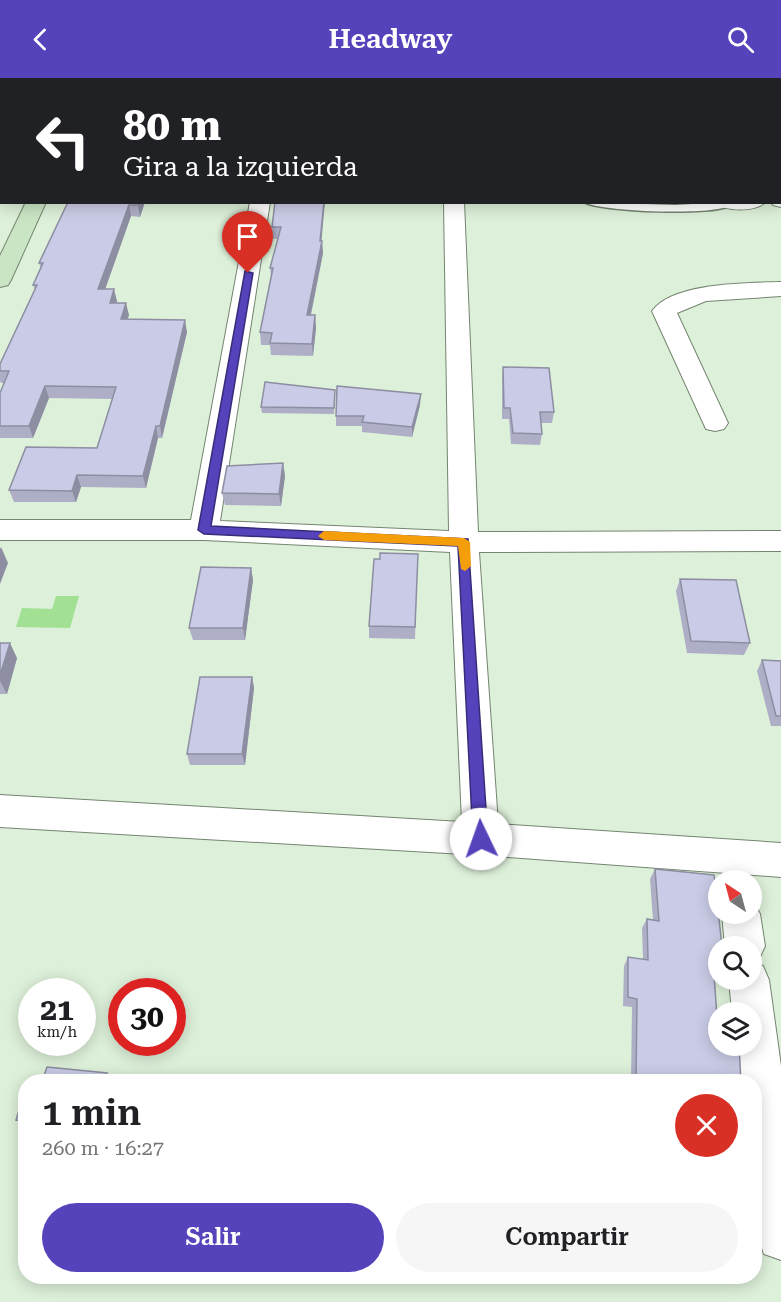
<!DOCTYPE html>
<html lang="es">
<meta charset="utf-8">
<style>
:root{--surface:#fff;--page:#f6f6f6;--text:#202124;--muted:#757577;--accent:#5543bb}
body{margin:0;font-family:"Roboto Serif",serif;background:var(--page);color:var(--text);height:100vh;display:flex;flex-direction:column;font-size:22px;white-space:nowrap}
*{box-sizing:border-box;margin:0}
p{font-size:20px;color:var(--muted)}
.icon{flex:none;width:33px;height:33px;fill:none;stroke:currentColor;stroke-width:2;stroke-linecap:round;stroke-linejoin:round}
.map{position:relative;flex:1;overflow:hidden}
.details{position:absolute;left:18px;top:996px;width:744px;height:210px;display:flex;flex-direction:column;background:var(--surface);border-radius:24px;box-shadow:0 3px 15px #0003}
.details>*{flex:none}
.banner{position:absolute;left:0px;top:0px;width:782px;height:126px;box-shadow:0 3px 15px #0003;background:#202124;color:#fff;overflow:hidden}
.needle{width:39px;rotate:324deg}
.tools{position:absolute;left:708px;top:792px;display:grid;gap:12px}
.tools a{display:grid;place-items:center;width:54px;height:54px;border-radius:50%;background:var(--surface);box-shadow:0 3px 15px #0003;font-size:30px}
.speed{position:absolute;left:18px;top:900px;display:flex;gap:12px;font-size:30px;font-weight:700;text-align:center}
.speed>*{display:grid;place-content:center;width:78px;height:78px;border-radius:50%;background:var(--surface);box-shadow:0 3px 15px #0003;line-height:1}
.speed small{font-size:15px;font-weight:400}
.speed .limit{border:9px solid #d22;background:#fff;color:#111}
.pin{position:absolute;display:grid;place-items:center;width:51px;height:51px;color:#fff;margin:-62px -26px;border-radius:50% 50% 50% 0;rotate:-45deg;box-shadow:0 0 6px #0007}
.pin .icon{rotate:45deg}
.me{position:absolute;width:66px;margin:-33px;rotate:357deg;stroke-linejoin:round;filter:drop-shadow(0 0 4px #0008)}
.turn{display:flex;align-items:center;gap:21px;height:126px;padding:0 24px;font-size:27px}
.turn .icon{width:78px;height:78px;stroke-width:2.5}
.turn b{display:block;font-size:42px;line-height:51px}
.round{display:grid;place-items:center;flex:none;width:63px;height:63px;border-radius:32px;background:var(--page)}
.head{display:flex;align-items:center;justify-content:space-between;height:102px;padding:0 24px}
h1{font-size:36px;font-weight:600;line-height:45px}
.primary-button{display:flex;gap:12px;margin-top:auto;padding:12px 24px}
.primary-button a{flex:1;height:69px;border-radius:36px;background:var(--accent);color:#fff;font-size:24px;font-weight:600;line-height:69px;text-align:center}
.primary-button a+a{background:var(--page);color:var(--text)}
header{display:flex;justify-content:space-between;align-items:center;height:78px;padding:0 24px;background:var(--accent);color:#fff;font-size:27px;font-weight:600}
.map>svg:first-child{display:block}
.water{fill:#a2e094}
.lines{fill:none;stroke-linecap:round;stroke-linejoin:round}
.service-casing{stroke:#748570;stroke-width:3}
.minor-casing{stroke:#748570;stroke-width:2}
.secondary-casing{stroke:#748570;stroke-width:2}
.service{fill:#fff;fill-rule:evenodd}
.minor{fill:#fff;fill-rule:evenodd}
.secondary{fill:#cae5c4;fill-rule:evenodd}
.wall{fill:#aeafc6}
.shaded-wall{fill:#8d8ea1}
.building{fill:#cacbe6;stroke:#8d8ea1;stroke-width:1.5}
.route{fill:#5543bb;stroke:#372c7a;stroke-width:1.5}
.slow{fill:#f59e0b}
</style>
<header><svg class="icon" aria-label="back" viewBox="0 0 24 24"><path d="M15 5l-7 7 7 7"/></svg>Headway<svg class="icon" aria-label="search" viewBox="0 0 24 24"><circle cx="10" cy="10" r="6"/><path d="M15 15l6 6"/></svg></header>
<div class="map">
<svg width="781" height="1224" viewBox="0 0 781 1224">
<rect width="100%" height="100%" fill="#ddf0d9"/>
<polygon class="water" points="56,518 79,518 70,550 16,549 22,530 52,531"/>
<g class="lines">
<defs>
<path id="service" d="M584,124L675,127L728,124L731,127C717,138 599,134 584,124Z"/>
<g id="minor">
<rect x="272" y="0" width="18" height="2"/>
<polygon points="612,0 630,0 630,2 613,2"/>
<polygon points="759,0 777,0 778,2 760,2"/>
<polygon points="0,37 2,37 0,49"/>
<polygon points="780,117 781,129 773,127 771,124 780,124"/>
<polygon points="250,124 270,124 220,443 449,453 444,124 464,124 478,454 781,453 781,473 479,474 498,746 781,765 781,799 481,777 0,749 0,717 462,744 450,474 204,462 0,462 0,442 191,442"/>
<path d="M715,124H765C758,134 722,134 715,124Z"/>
<path d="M781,204V218L706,223L677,235L728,345L724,351L715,353L706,351L652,233C673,204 749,205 781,204Z"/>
<path d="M752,822L760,836L765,868L759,881L753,884L763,888L769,902L781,988V1182L764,1176C746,1131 754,1053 754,1004H740L736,968H752V934H732L729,902H752V868H725L722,836H752Z"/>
</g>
<g id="secondary">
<polygon points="101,0 119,0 100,2"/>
<polygon points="26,124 46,124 11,202 8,207 0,209 0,178"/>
</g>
</defs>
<use href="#service" class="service-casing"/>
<use href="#minor" class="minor-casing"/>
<use href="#secondary" class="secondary-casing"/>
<use href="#service" class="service"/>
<use href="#minor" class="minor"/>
<use href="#secondary" class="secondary"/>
</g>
<g class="wall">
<polygon points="533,0 616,0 617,2 534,2"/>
<polygon points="780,50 781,50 781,106 780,104"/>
<polygon points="68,124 145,124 140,139 131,138 105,211 117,223 116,225 129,237 127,241 187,254 162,360 158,360 146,410 81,409 76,424 14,424 9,412 97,370 113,321 49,320 33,360 0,360 0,315 4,305 1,305 0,303 0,286 35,212 33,207 41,190 39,185"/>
<polygon points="275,124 322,163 323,175 311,237 315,237 316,250 313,278 271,277 270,267 261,267 260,254 271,198 270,190 278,161 273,161 272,149"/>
<polygon points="503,289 554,334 552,345 541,345 542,356 540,367 511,366 509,341 502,341 502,301"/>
<polygon points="335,318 334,336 262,335 261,329"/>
<polygon points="420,327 412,359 362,354 362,348 336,348 336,338"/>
<polygon points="283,385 285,398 281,428 225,427 222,415"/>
<polygon points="418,476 415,561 369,560 369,548"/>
<polygon points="251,490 253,502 245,562 193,562 189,550"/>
<polygon points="680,501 750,565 744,577 687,575 676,513"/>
<polygon points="0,565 17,580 7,616 0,616"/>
<polygon points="762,582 781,583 781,648 771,648 757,593"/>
<polygon points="252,599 254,610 245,687 190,687 187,676"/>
<polygon points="655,791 718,868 718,890 717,892 714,891 718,954 741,1004 631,1004 632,929 623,928 624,888 628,879 643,881 642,850 647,841 653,842 650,801"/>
<polygon points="26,1013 26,1049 16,1042"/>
</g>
<g class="shaded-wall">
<polygon points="2,70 2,87 0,90 0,72"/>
<polygon points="139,124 145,124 140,139 138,127"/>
<polygon points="324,124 325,124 321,168 322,163 323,175 308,250 307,237 320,163"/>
<polygon points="129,127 131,138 101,223 98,211"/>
<polygon points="114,211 117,223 113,237 110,225"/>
<polygon points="126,225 129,237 124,253 121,241"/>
<polygon points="315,237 316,250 313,278 312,266"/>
<polygon points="185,242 187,254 162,360 160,348"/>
<polygon points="45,308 49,320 33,360 29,348"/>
<polygon points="421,316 420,327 412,359 412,349"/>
<polygon points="156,348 158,360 146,410 143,398"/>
<polygon points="283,385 285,398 281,428 279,416"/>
<polygon points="77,397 81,409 76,424 72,413"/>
<polygon points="1,469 8,485 0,506 0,471"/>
<polygon points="251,490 253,502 245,562 243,550"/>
<polygon points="10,565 17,580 7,616 0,603 0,597"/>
<polygon points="252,599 254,610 245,687 242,676"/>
<polygon points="107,995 112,1002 112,1004 104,1004"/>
</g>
<g class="building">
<polygon points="0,0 52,0 51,2 2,2 2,23 0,23"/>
<rect x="292" y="0" width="43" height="2"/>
<polygon points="550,0 616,0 617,2 553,2"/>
<polygon points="780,50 781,50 781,65 780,64"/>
<polygon points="0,52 2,53 2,70 0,72"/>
<polygon points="68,124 139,124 138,127 129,127 98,211 114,211 110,225 126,225 121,241 185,242 160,348 156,348 143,398 77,397 72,413 9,412 26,369 97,370 116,309 45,308 29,348 0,348 0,315 9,293 0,293 0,286 37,207 33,207 43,185 39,185"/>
<polygon points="275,124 324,124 320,163 322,163 307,237 315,237 312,266 270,265 272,255 260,254 273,190 270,190 281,149 272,149"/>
<polygon points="503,289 549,290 554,334 540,334 542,356 513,355 510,330 504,330"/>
<polygon points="265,304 335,312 334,330 261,329"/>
<polygon points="337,308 421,316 412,349 362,344 364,338 336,338"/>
<polygon points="283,385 279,416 222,415 227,388"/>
<polygon points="380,475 418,476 415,549 369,548 374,481 380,481"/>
<polygon points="201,489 251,490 243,550 189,550"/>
<polygon points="680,501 736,502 750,565 691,563"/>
<polygon points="0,565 10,565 0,597"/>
<polygon points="762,582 781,583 781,638 776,638"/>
<polygon points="200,599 252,599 242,676 187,676"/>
<polygon points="655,791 714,797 722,868 718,868 718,882 713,881 718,954 718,968 739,968 741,1004 644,1004 636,1002 637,921 628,919 628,879 648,882 647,841 659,843"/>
<polygon points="47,989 107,995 104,1004 42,1004"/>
<polygon points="25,1013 26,1043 16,1042"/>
<polygon points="26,1061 26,1084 19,1083"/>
</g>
<polygon class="route" points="245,193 253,195 211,448 468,461 488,761 486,765 481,767 473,761 458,468 204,456 198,452"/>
<polygon class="slow" points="324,453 464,460 470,464 471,488 465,493 461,491 458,468 324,462 318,458"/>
</svg>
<div class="tools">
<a><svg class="needle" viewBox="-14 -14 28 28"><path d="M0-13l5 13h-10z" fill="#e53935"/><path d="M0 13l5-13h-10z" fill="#757577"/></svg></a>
<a><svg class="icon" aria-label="search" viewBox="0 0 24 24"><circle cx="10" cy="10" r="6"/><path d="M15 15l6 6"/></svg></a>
<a><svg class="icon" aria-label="layers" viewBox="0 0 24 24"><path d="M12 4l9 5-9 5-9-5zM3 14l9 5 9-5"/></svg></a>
</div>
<div class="speed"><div>21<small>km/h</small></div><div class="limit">30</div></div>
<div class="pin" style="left:248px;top:195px;background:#d93025"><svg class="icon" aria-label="arrive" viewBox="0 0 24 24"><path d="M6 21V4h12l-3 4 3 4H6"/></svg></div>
<svg class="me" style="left:481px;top:761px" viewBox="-20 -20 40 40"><circle r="19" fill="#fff"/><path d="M0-13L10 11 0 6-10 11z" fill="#5543bb"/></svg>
<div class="banner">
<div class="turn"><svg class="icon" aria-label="left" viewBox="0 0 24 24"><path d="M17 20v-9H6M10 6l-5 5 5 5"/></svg><div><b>80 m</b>Gira a la izquierda</div></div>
</div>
<section class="details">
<div class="head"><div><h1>1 min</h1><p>260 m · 16:27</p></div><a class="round" style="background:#d93025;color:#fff"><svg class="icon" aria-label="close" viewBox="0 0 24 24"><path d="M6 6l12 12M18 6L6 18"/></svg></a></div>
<div class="primary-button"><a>Salir</a><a>Compartir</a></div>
</section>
</div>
